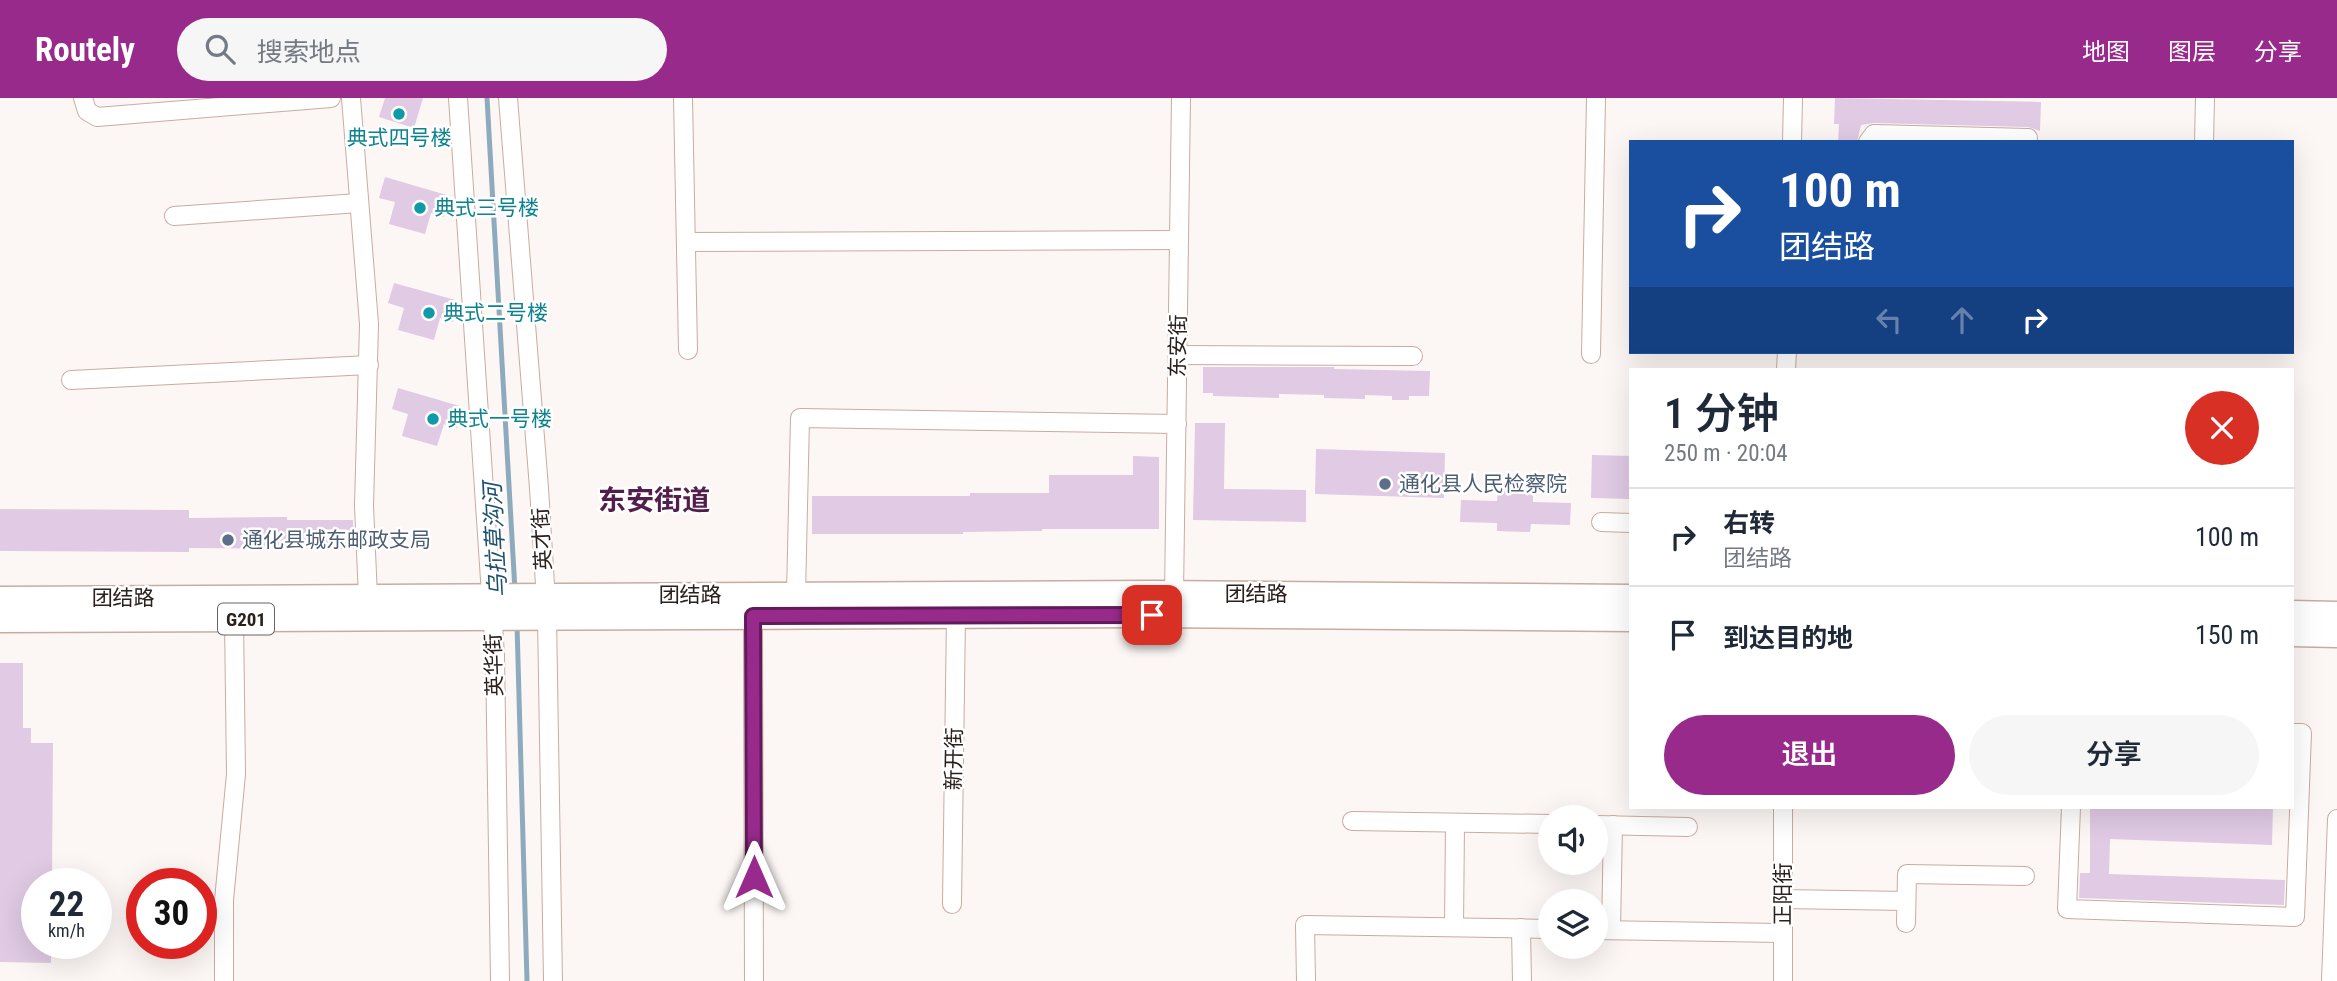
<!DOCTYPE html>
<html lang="zh">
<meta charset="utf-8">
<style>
:root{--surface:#fff;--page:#f6f6f7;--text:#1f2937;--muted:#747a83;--line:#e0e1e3;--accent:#972a8b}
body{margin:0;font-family:"Roboto Condensed","Noto Sans SC",sans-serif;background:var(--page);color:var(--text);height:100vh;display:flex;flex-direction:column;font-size:26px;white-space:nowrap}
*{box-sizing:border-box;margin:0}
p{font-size:23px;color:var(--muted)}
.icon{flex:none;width:38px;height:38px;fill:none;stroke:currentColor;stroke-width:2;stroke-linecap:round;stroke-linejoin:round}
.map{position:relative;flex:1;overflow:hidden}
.panel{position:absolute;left:1629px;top:270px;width:665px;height:441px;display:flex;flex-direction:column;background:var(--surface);border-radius:0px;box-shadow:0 7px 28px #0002}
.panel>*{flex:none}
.banner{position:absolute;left:1629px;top:42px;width:665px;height:214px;border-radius:0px;box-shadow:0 7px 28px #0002;background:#1a4fa0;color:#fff;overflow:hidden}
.tools{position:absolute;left:1538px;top:707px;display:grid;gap:14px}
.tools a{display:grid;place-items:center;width:70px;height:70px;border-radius:50%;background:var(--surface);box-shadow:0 7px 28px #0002;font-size:35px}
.speed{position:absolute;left:21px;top:770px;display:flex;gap:14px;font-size:35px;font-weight:700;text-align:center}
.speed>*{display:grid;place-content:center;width:91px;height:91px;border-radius:50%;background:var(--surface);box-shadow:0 7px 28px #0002;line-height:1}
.speed small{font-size:18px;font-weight:400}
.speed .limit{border:10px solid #d22;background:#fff;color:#111}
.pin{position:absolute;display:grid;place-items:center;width:60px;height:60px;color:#fff;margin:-30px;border-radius:14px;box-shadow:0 4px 10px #0006}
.me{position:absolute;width:77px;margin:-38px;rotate:0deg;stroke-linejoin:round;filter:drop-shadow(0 0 5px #0008)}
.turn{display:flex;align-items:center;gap:24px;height:147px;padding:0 35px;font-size:32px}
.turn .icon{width:91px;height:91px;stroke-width:2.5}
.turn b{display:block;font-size:49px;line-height:60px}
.lanes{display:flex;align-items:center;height:66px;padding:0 35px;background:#0003;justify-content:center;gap:35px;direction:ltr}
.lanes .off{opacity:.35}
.round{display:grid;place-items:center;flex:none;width:74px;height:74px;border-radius:37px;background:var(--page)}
.summary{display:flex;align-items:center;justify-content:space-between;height:119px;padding:0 35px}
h1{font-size:42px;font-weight:600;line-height:52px}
.action{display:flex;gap:14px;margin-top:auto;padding:14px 35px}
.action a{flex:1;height:80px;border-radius:42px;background:var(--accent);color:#fff;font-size:28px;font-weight:600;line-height:80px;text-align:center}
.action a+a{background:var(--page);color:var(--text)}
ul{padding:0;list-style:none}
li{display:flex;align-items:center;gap:21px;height:98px;padding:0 35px;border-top:2px solid var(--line)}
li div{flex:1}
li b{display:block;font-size:26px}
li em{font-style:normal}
header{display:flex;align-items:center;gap:42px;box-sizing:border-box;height:98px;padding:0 35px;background:var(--accent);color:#fff}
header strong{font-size:33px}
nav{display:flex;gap:38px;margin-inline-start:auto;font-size:24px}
.search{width:490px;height:63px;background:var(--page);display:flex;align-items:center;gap:18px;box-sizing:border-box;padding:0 24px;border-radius:38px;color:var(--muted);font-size:26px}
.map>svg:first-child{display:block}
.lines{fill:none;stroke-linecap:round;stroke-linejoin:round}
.stream{stroke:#8eabbd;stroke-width:5}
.building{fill:#e0cae4}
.minor-casing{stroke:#c7aca2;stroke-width:20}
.highway-casing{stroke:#c7aca2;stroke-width:27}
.minor{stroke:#fff;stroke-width:18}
.highway{stroke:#fff;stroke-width:24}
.route-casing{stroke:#621b5a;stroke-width:18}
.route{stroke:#972a8b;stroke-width:12}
.culture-dot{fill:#0f9aa8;stroke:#fff;stroke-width:2.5}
.service-dot{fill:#5c6f8a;stroke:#fff;stroke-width:2.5}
.labels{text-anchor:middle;stroke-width:5;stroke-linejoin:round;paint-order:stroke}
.shield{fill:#fff;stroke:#6a6360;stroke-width:2}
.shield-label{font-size:19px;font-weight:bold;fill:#2a201c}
.culture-label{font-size:21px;fill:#0d838f;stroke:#fff;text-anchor:start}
.street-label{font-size:21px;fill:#2a201c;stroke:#fff}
.service-label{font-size:21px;fill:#4e5e75;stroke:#fff;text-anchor:start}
.water-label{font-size:23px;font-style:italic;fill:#1d516d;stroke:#fff}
.district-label{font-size:28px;font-weight:bold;fill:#521e4b;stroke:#fff}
</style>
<header>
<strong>Routely</strong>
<div class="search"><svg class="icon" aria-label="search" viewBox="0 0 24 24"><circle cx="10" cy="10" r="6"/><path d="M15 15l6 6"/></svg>搜索地点</div>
<nav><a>地图</a><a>图层</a><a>分享</a></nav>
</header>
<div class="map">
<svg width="2337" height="883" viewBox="0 0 2337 883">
<rect width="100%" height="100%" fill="#fcf7f5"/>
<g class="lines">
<g class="stream">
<polyline points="487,0 515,493"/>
<polyline points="517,527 527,883"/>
</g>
</g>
<g class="building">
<polygon points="385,0 423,0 414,30 379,19"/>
<polygon points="1835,0 2041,4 2040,33 2028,29 1874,25 1861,27 1857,44 1838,44 1839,26 1834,26"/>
<polygon points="385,79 450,98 444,119 431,115 425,136 389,126 395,104 379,100"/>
<polygon points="394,185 459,203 453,224 440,220 434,242 398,232 404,210 388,205"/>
<polygon points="1203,269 1334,269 1334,271 1430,273 1429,298 1409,298 1409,302 1392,302 1392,298 1365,297 1365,301 1324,300 1324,297 1279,296 1279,300 1213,298 1213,295 1203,295"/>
<polygon points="398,290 463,309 457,330 444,326 437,348 402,338 408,316 392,311"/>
<polygon points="1195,325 1225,325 1224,391 1306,392 1306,424 1193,422"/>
<polygon points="1316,351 1445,355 1444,400 1315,396"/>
<polygon points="1592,357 1631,358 1631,401 1591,400"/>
<polygon points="1133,358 1159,359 1159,431 1042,431 1042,433 963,434 963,436 812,436 812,398 970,398 970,395 1049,395 1049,377 1133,377"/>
<polygon points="1498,392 1533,393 1533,404 1571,405 1570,427 1531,426 1530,434 1497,433 1497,425 1460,424 1461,402 1497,403"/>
<polygon points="0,411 189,412 189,420 287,419 287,422 353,422 354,451 189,450 189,454 0,453"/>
<polygon points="0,565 23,565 23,630 31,630 31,645 53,645 52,786 37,786 37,845 51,845 51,865 0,864"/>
<polygon points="2090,709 2273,709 2272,747 2110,741 2109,776 2285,782 2284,807 2079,800 2080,775 2090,775"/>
</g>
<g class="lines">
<defs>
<g id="minor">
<polyline points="83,0 87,13 97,19 331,0"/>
<polyline points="351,0 369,226 364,408 368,499"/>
<polyline points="458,0 495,557 500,883"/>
<polyline points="508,0 539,390 547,519 553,883"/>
<polyline points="683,0 688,252"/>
<polyline points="1792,44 1793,0"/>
<polyline points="1868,44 1874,36 2028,40"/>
<polyline points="2204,44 2205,0"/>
<polyline points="174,118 359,105"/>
<polyline points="686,144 1179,142"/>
<polyline points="1591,256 1596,0"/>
<polyline points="1178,257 1413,258"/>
<polyline points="1786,271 1787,254"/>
<polyline points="71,282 369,267"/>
<polyline points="1601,424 1631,425"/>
<polyline points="1174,496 1181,0"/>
<polyline points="796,497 800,320 1177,326"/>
<polyline points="753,518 754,883"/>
<polyline points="1783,709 1783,883"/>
<polyline points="2071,709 2067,811 2295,819 2302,635 2292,635"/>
<polyline points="1352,723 1550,726"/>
<polyline points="1596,727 1688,729"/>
<polyline points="1783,801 1906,803"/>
<polyline points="952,806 956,517"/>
<polyline points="1906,825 1907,776 2025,778"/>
<polyline points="1454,829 1455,725"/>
<polyline points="1521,830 1522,883"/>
<polyline points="1596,832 1783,835"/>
<polyline points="1611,832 1613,727"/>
<polyline points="224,883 224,802 236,676 234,521"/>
<polyline points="1306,883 1305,827 1550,831"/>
<polyline points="2331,883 2337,721"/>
</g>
<g id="highway">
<polyline points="0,501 1152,495 1631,499"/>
<polyline points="2292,515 2337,516"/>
<polyline points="0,522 1152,517 1631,521"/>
<polyline points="2292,536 2337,537"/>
</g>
</defs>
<use href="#minor" class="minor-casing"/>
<use href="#highway" class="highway-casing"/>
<use href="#minor" class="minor"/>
<use href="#highway" class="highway"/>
</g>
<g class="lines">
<defs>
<polyline id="route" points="754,779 753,518 1152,517"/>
</defs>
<use href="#route" class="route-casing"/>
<use href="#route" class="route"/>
</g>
<g class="culture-dot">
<circle cx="399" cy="16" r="7"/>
<circle cx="420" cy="110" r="7"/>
<circle cx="429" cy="215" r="7"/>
<circle cx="433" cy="321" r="7"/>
</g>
<g class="service-dot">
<circle cx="1385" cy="386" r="7"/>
<circle cx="228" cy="442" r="7"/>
</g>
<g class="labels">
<rect class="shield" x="218" y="505.5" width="56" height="31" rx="5"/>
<g class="shield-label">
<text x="246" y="528">G201</text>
</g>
<g class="culture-label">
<text x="399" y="47" text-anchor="middle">典式四号楼</text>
<text x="434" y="117">典式三号楼</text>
<text x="443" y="222">典式二号楼</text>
<text x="447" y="328">典式一号楼</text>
</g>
<g class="street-label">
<text transform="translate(1178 248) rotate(-89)" y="7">东安街</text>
<text transform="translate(542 441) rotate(-93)" y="7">英才街</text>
<text x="1256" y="503">团结路</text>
<text x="690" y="504">团结路</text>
<text x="123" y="507">团结路</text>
<text transform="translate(494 567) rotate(-92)" y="7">英华街</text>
<text transform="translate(954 661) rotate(-89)" y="7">新开街</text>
<text transform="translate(1783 796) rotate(-90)" y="7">正阳街</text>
</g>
<g class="service-label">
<text x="1399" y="393">通化县人民检察院</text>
<text x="242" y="449">通化县城东邮政支局</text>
</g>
<g class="water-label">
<text transform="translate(495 442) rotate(-93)" y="8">乌拉草沟河</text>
</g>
<g class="district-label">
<text x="654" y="412">东安街道</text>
</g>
</g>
</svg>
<div class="tools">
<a><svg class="icon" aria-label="sound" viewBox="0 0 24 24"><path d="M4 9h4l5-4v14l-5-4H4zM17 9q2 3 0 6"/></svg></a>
<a><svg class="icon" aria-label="layers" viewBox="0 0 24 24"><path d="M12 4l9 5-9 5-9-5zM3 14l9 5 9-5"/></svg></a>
</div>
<div class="speed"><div>22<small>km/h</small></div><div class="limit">30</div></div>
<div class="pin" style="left:1152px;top:517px;background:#d93025"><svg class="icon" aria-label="arrive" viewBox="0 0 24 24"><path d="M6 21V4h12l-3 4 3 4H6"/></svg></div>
<svg class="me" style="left:754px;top:779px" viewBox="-20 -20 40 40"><path d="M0-17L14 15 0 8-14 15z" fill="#972a8b" stroke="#fff" stroke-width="4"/></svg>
<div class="banner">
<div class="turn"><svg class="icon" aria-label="right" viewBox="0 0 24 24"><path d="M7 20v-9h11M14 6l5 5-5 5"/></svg><div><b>100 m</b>团结路</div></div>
<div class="lanes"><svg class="icon off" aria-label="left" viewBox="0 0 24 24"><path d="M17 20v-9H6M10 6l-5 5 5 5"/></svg><svg class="icon off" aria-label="ahead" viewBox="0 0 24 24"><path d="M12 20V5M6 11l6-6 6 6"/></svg><svg class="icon" aria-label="right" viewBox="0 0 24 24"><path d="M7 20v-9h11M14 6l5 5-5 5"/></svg></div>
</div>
<section class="panel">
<div class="summary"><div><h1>1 分钟</h1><p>250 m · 20:04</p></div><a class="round" style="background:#d93025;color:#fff"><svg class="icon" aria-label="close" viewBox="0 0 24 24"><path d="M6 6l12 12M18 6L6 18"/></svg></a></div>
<ul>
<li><svg class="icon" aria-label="right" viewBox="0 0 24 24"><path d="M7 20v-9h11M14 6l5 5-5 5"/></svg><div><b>右转</b><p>团结路</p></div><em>100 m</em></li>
<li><svg class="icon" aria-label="arrive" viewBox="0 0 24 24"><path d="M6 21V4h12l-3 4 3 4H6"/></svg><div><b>到达目的地</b></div><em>150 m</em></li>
</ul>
<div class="action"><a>退出</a><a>分享</a></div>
</section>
</div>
